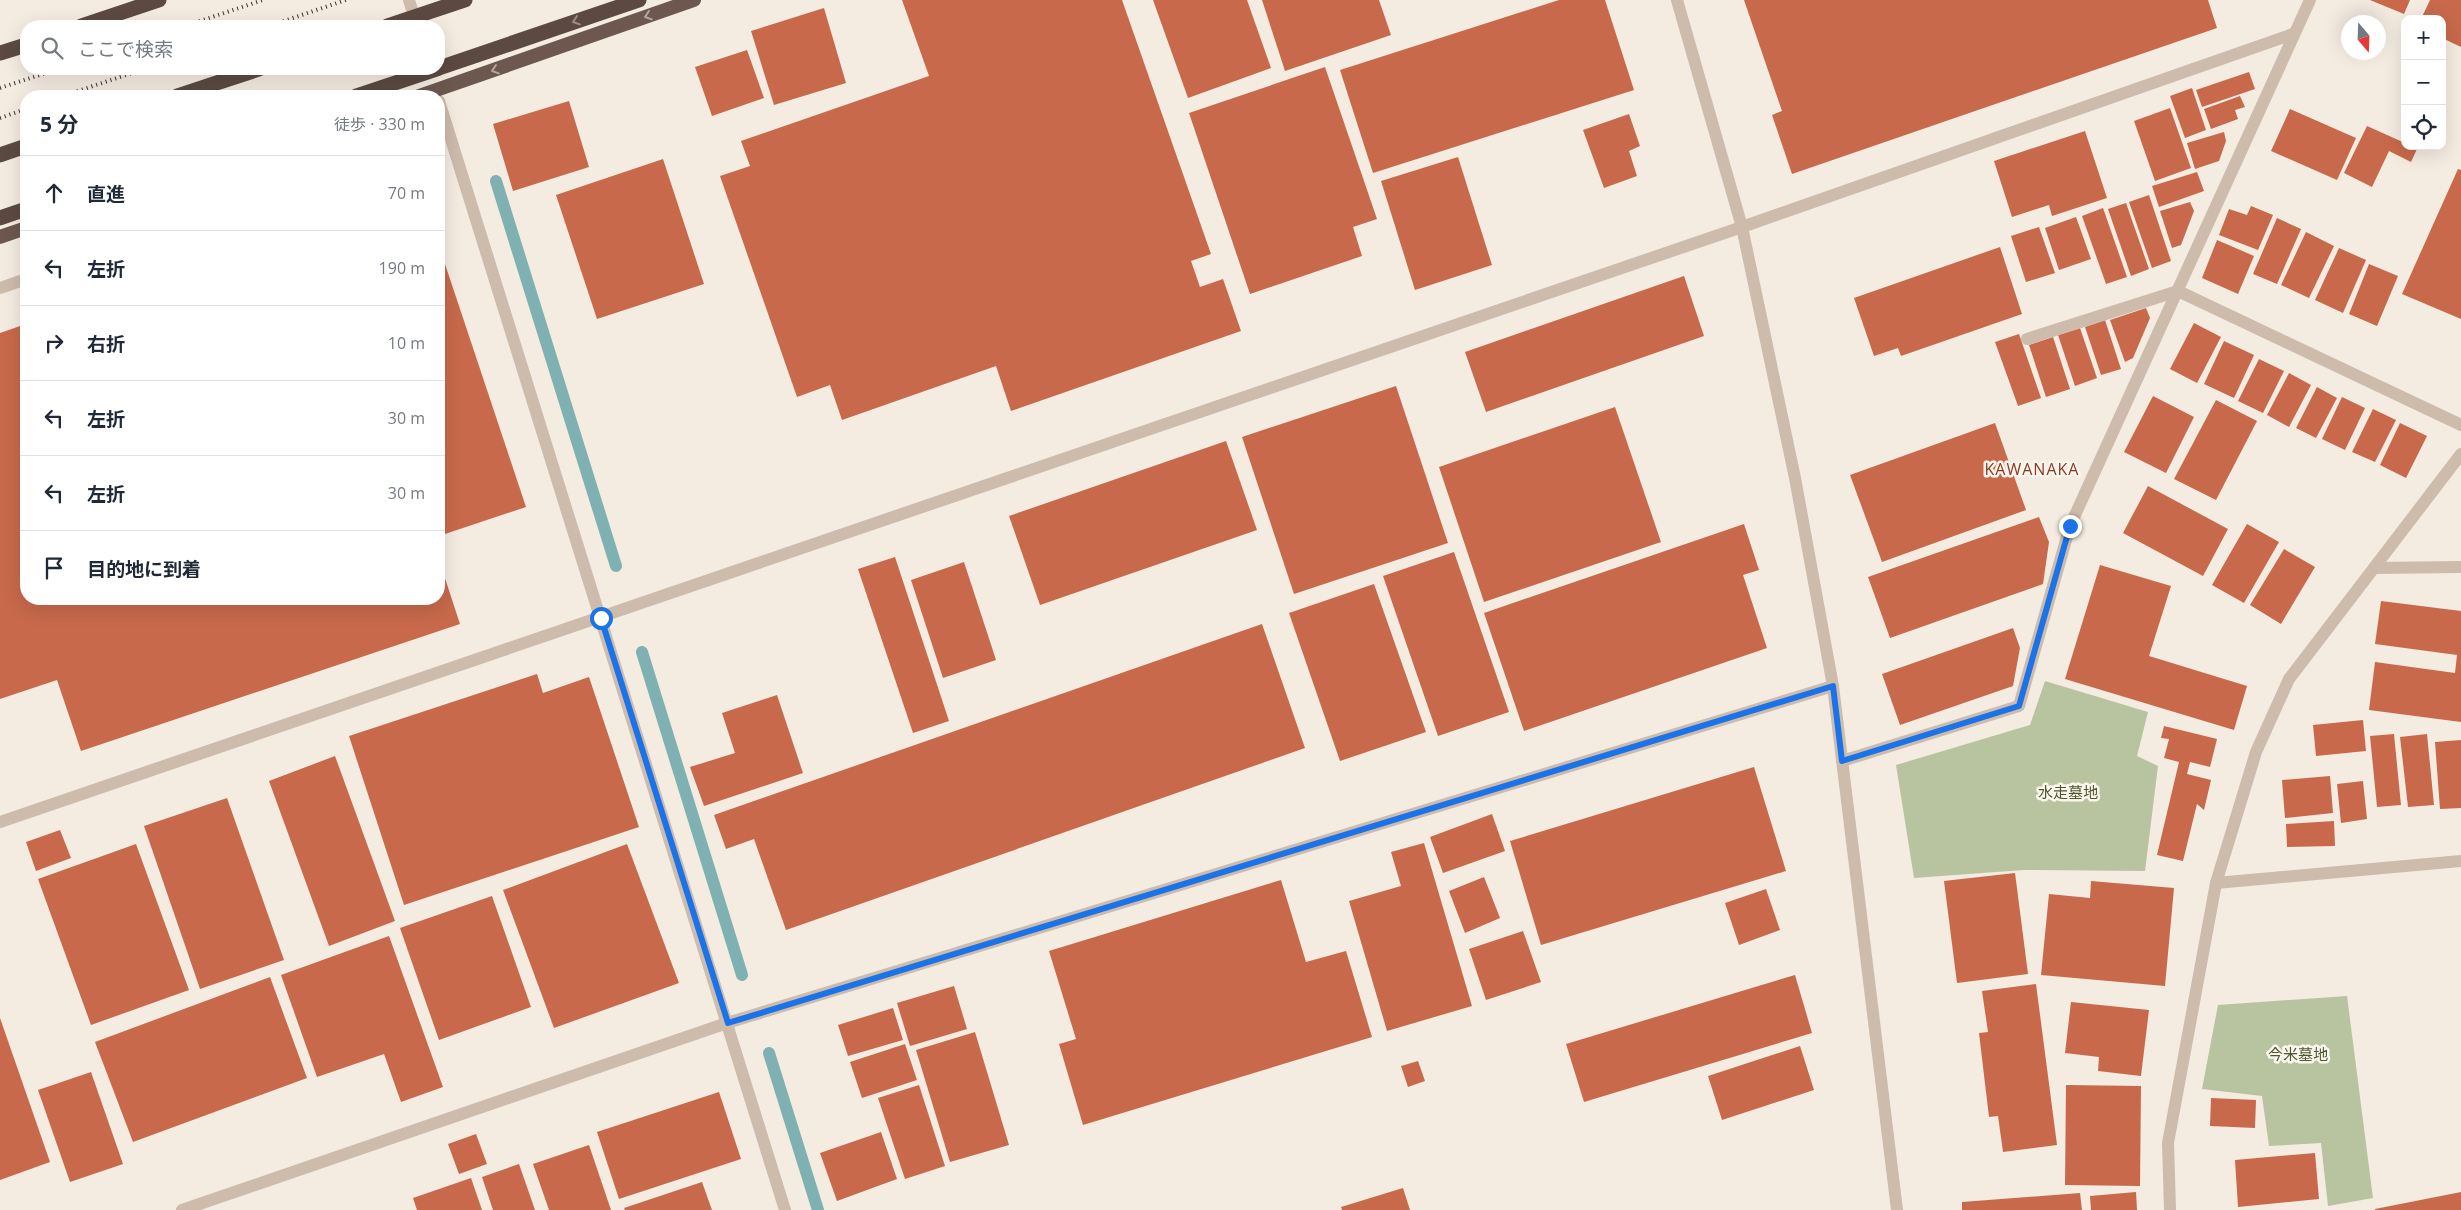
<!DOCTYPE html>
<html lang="ja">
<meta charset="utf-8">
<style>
body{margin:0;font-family:"Open Sans","Noto Sans JP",sans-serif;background:#f2f2f3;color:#1f2937}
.controls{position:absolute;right:15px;top:15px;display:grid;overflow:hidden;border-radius:10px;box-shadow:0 5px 20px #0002}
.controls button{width:45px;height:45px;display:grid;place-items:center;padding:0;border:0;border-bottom:1px solid #e0e1e3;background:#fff;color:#1f2937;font:25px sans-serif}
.compass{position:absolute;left:2341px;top:15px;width:45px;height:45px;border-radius:50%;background:#fff;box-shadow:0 5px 20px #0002;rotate:161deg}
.stop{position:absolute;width:15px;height:15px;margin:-11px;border:4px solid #1a73e8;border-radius:50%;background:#fff}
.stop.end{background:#1a73e8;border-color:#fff;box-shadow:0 1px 5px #0008}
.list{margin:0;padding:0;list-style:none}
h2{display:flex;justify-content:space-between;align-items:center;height:65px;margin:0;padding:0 20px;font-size:21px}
h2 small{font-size:16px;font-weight:400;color:#747a83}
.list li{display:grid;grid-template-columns:32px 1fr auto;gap:15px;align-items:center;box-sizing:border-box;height:75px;padding:0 20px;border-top:1px solid #e0e1e3}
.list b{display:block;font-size:19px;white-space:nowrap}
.list em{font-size:16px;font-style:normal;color:#747a83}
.icon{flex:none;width:28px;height:28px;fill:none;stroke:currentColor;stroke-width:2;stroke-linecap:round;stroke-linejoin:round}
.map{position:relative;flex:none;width:2461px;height:1210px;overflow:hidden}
.search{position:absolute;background:#fff;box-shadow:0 5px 20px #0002;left:20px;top:20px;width:425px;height:55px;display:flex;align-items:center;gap:12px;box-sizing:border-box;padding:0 18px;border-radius:20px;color:#747a83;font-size:19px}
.panel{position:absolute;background:#fff;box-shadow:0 5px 20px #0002;left:20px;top:90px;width:425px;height:515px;border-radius:20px}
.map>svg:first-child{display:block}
.green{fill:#b8c4a0}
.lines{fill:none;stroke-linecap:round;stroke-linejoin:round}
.stream{stroke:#7fb0b2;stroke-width:12}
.building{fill:#c8694b}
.minor{stroke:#cdbbac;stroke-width:12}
.tertiary{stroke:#cdbbac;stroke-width:12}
.trunk{stroke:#6c584f;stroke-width:14}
.motorway{stroke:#5c4a42;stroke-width:15}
.rail{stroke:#3b302b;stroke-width:4;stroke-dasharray:1 4;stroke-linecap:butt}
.motorway-bridge{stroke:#5c4a42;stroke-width:15}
.oneway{stroke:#b4a69e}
.oneway2{stroke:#9c8e87}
.route{stroke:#1a73e8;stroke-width:6}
.labels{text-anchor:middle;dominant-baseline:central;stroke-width:5;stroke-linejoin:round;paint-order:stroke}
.park-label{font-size:15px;fill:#4a5a2e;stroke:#fbf5ee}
.neighbourhood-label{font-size:16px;letter-spacing:1px;fill:#8c3b22;stroke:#fbf5ee}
</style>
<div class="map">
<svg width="2461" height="1210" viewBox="0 0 2461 1210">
<rect width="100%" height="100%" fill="#f4ebe1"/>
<g class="green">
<polygon points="2045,681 2148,712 2137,756 2158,766 2145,871 2024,870 1914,878 1896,765 2030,725"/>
<polygon points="2347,996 2373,1198 2328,1206 2321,1143 2269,1146 2262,1096 2202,1089 2218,1005"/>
</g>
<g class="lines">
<g class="stream">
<polyline points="496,181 616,566"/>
<polyline points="642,652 742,975"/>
<polyline points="769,1053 818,1210"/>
</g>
</g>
<g class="building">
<polygon points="902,0 1122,0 1211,254 1191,261 1200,287 1223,279 1241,331 1011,411 996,366 842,420 830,385 797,397 720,176 750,166 741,141 929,76"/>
<polygon points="1153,0 1247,0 1271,68 1188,98"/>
<polygon points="1262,0 1379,0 1391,35 1285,71"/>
<polygon points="1559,0 1605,0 1634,90 1373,173 1340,70"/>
<polygon points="1744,0 2208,0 2217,28 1792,174 1772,115 1782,111"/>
<polygon points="2370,0 2410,0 2404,14"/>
<polygon points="2430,0 2461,0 2461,47 2442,38 2442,19 2421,19"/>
<polygon points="824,8 846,83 774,105 751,31"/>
<polygon points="747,50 764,98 712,116 695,67"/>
<polygon points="1325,67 1377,219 1353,227 1362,256 1250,294 1189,113"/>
<polygon points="2249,72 2255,89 2202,107 2196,90"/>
<polygon points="2192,88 2206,130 2185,138 2170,96"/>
<polygon points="2240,96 2245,107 2235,110 2238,119 2211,129 2204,109"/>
<polygon points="569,101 589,167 513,191 493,124"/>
<polygon points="2170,108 2191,168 2155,181 2134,121"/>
<polygon points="2290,109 2356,138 2337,180 2271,151"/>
<polygon points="1629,114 1640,146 1629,151 1637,176 1604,188 1583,130"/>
<polygon points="2367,126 2405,143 2405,146 2417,149 2411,162 2389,151 2372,187 2344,173"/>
<polygon points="2085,131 2107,198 2052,216 2049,205 2012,217 1994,161"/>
<polygon points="2224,132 2226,141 2219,161 2195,169 2187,143"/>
<polygon points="1458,157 1492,265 1415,290 1381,181"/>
<polygon points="663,159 704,284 597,319 556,195"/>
<polygon points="2458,169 2461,170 2461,319 2402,294"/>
<polygon points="2197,172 2204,191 2159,207 2152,186"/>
<polygon points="2149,195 2171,261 2152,268 2129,202"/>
<polygon points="2190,202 2194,211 2181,245 2172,248 2160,211"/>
<polygon points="2126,203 2149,269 2131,276 2108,209"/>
<polygon points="2251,206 2273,215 2258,250 2219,235 2229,209 2247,215"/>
<polygon points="2103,208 2127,277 2106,284 2082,216"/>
<polygon points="2076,217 2091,259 2059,270 2045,228"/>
<polygon points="2277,218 2301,229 2277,284 2253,274"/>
<polygon points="2039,227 2055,273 2026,282 2011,236"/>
<polygon points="2306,232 2334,246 2309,298 2281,285"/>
<polygon points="2217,240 2254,256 2238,294 2202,278"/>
<polygon points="439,246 526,507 439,536"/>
<polygon points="2000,247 2022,314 1901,356 1898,348 1874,356 1854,298"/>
<polygon points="2339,248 2366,260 2343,313 2315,300"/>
<polygon points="2369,264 2398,276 2377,326 2349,314"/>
<polygon points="1684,276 1704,336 1486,412 1465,352"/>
<polygon points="2146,308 2150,318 2133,358 2125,362 2110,320"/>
<polygon points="2105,320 2121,369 2101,375 2085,327"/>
<polygon points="2194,323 2221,337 2197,383 2170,369"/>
<polygon points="26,324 26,599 439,599 439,560 460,624 81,751 57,680 0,699 0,333"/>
<polygon points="2080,328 2097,378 2075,386 2058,335"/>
<polygon points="2019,334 2041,398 2018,406 1995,342"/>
<polygon points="2053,337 2070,389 2046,397 2029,345"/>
<polygon points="2224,341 2254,355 2234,398 2204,384"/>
<polygon points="2259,359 2284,371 2263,413 2238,401"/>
<polygon points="2289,373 2311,385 2289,427 2267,415"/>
<polygon points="1396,386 1448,543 1294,594 1242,437"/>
<polygon points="2317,387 2337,398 2316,438 2296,428"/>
<polygon points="2153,396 2194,417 2166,473 2124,452"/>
<polygon points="2342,397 2365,408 2345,450 2322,439"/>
<polygon points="2216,400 2257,421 2216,500 2174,479"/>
<polygon points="1615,407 1661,542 1484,602 1439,467"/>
<polygon points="2373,409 2396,420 2375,462 2352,452"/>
<polygon points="1995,423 2026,510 1882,562 1850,475"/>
<polygon points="2400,423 2427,436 2406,478 2380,465"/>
<polygon points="1226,441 1257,530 1040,605 1009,516"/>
<polygon points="2148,486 2228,529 2203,576 2123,533"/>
<polygon points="2039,517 2049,542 2043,584 1890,638 1868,577"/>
<polygon points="1744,524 1759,570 1743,575 1767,648 1524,731 1484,613"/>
<polygon points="2247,524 2279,542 2244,603 2212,585"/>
<polygon points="2284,549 2315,567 2281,624 2250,605"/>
<polygon points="1454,552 1509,712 1438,736 1383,576"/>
<polygon points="895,557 949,721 913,733 858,569"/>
<polygon points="964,562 996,660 943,678 911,580"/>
<polygon points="2100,565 2171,586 2149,656 2247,686 2234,730 2065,679"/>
<polygon points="1374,584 1426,732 1340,761 1289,613"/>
<polygon points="2381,601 2461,611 2461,722 2369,710 2375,662 2455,673 2457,655 2375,644"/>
<polygon points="1262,624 1305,748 786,930 754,839 726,849 714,815"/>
<polygon points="2013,628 2020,648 2013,686 1900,725 1882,674"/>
<polygon points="537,674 543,693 589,677 639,827 404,905 349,736"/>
<polygon points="777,695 803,773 704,806 690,767 735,753 722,713"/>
<polygon points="2363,720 2366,751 2316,756 2313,725"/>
<polygon points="2164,726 2217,739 2210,767 2190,762 2187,774 2211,780 2204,810 2197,804 2183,861 2157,855 2179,762 2164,758 2169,739 2161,738"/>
<polygon points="2394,734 2401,805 2377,807 2370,736"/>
<polygon points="2427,734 2434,805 2408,807 2400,737"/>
<polygon points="2461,740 2461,808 2440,809 2435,742"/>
<polygon points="335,756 395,921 329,946 269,781"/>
<polygon points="1754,767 1786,871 1541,945 1510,841"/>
<polygon points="2330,776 2333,813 2285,818 2282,780"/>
<polygon points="2363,781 2367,819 2341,823 2337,784"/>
<polygon points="227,798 284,960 200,989 144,826"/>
<polygon points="1492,814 1505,851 1443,873 1430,837"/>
<polygon points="2334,821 2335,846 2287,847 2286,824"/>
<polygon points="60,830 71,858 36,871 26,842"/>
<polygon points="1424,843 1472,1006 1387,1031 1349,901 1401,886 1391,852"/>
<polygon points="136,844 189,990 91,1025 38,879"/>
<polygon points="627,844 679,983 554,1028 503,890"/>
<polygon points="2015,873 2028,974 1957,983 1944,881"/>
<polygon points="1484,877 1500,918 1465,933 1449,891"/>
<polygon points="1281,880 1306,962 1346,951 1372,1037 1083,1125 1059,1044 1076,1039 1049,951"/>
<polygon points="2091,881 2174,888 2165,986 2041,975 2049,894 2090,898"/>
<polygon points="1766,889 1780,930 1739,945 1725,903"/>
<polygon points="492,896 531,1007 439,1040 400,928"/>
<polygon points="1523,931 1541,982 1486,1000 1469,949"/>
<polygon points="389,936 443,1087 401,1102 384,1054 317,1077 281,975"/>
<polygon points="1795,975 1812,1033 1584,1102 1566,1044"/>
<polygon points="270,977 307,1078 133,1142 95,1042"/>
<polygon points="2036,984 2057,1145 2003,1152 1998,1116 1989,1117 1979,1033 1988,1032 1982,991"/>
<polygon points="954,986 967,1029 910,1046 897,1003"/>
<polygon points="2071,1002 2149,1010 2141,1076 2098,1071 2099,1057 2065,1053"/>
<polygon points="893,1008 903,1040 848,1056 838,1025"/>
<polygon points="0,1018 50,1162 0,1180"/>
<polygon points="975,1032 1009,1145 950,1162 916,1050"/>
<polygon points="905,1044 917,1080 862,1098 850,1062"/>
<polygon points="1800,1046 1814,1090 1722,1120 1708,1076"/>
<polygon points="1418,1061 1425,1081 1408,1087 1401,1066"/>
<polygon points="91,1072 123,1164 70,1182 38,1090"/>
<polygon points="919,1085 945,1166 905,1179 878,1098"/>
<polygon points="2066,1085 2141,1086 2140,1186 2065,1185"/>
<polygon points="719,1092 741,1159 619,1199 597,1132"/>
<polygon points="2211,1098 2256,1100 2255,1128 2210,1126"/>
<polygon points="881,1132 897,1179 837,1201 820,1153"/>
<polygon points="476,1134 487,1164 459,1174 448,1144"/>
<polygon points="589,1145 611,1210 549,1210 533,1164"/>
<polygon points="2315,1153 2319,1199 2238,1207 2235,1160"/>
<polygon points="519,1164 535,1210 493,1210 482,1177"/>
<polygon points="471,1178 482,1210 417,1210 413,1198"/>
<polygon points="702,1182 712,1210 625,1210 624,1208"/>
<polygon points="1403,1188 1410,1210 1342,1210 1341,1207"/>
<polygon points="2136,1192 2137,1210 2091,1210 2090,1196"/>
<polygon points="2461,1192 2461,1210 2375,1210 2375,1209"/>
<polygon points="2080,1193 2082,1210 1962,1210 1962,1202"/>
</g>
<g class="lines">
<g class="minor">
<polyline points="409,0 417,26"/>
<polyline points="439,101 785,1210"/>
<polyline points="0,288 26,279"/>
<polyline points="2027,339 2178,291 2461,425"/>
<polyline points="2374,568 2461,567"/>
<polyline points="1842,761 2019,706 2070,526 2310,0"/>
<polyline points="0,822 1742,227 2293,34"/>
<polyline points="2216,883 2461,861"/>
<polyline points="182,1210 727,1023 1833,686"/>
</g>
<g class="tertiary">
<polyline points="1677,0 1742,227 1795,478 1833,686 1897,1210"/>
<polyline points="2170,1210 2168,1143 2216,883 2256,752 2289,679 2461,454"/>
</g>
<g class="trunk">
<polyline points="419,96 694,0"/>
<polyline points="0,237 26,228"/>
</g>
<g class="motorway">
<polyline points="81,26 159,0"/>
<polyline points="0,53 26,45"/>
<polyline points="439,68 639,0"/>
<polyline points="177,96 259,69"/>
<polyline points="0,155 26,146"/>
<polyline points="0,218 26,209"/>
</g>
<g class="rail">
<polyline points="185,26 263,0"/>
<polyline points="269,26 346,0"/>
<polyline points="0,88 58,69"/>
<polyline points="63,96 144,69"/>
<polyline points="0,118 26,109"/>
</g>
<g class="motorway-bridge">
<polyline points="387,26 465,0"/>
<polyline points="356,96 437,69"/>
</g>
</g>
<defs><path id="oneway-chevron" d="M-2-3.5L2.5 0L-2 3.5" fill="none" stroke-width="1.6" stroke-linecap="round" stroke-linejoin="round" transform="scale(1.25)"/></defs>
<g class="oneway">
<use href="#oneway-chevron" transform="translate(648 16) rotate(161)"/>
<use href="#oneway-chevron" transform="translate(495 70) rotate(161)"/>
</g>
<use class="oneway2" href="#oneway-chevron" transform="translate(576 21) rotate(161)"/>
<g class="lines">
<polyline class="route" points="601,618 728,1023 1833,686 1842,761 2019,706 2070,526"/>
</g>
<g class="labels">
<g class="park-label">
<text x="2068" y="792">水走墓地</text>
<text x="2298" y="1054">今米墓地</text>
</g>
<g class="neighbourhood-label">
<text x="2032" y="469">KAWANAKA</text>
</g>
</g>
</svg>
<div class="controls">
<button>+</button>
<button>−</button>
<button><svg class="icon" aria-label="locate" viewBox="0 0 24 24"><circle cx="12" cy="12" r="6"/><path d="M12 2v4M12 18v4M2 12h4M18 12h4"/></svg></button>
</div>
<svg class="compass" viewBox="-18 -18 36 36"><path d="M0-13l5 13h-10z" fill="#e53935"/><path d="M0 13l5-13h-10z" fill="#747a83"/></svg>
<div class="stop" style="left:601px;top:618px"></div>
<div class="stop end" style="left:2070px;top:526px"></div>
<div class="search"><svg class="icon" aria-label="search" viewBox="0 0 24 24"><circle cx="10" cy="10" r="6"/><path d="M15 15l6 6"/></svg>ここで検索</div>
<section class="panel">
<h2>5 分<small>徒歩 · 330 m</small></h2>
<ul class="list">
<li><svg class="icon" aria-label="ahead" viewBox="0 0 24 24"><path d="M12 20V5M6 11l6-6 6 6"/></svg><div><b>直進</b></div><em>70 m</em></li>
<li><svg class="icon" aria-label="left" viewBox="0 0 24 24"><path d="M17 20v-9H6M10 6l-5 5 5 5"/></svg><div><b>左折</b></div><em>190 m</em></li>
<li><svg class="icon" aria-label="right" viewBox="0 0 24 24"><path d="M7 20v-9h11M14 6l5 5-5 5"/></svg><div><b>右折</b></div><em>10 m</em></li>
<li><svg class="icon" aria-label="left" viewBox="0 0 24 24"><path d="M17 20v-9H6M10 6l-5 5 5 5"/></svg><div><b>左折</b></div><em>30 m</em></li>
<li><svg class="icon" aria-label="left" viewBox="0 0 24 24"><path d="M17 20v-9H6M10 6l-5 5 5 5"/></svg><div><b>左折</b></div><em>30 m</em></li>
<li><svg class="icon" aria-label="arrive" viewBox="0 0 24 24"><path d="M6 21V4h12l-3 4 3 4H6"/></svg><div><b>目的地に到着</b></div></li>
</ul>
</section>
</div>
